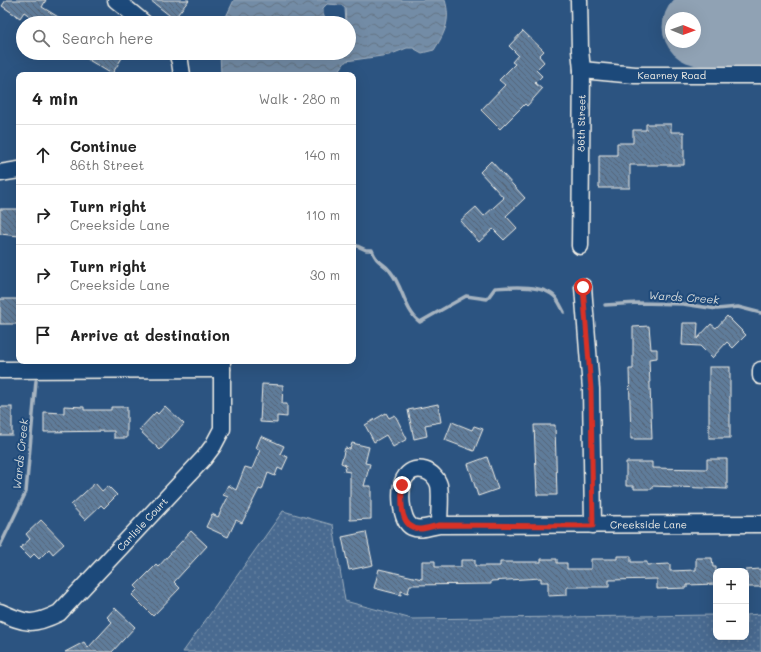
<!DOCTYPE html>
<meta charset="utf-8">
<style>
body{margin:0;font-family:Mali,sans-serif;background:#f2f2f2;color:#222}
.controls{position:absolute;right:12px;bottom:12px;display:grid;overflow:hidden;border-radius:8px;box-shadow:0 4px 16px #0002}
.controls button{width:36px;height:36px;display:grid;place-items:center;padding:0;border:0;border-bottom:1px solid #e0e0e0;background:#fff;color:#222;font:20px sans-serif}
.compass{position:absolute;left:665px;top:12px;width:36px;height:36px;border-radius:50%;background:#fff;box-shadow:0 4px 16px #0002;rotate:91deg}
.stop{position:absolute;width:12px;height:12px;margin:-9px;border:3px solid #d93025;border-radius:50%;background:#fff}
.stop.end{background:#d93025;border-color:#fff;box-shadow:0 1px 4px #0008}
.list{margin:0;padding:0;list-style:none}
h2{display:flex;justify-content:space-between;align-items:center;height:52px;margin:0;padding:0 16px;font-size:17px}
h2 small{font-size:13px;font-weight:400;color:#767676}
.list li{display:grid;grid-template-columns:26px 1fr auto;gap:12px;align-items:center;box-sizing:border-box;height:60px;padding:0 16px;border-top:1px solid #e0e0e0}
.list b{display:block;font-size:15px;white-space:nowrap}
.list p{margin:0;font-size:13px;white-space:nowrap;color:#767676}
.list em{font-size:13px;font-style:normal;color:#767676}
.icon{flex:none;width:22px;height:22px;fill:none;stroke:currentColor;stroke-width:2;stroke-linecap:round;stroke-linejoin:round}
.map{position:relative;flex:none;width:761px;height:652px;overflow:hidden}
.search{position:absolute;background:#fff;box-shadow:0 4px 16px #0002;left:16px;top:16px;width:340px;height:44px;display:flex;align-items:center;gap:10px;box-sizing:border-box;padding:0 14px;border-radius:22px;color:#767676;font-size:15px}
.panel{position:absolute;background:#fff;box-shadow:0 4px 16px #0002;left:16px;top:72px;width:340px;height:292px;border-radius:8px}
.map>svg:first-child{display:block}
.green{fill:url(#green-dots);stroke:#9eaebc}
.water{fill:url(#water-waves);stroke:#a7b4c0}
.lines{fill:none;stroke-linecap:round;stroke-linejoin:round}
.stream{stroke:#a7b4c0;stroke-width:3.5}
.runway{stroke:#90a2b4;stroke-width:77}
.building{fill:url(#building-back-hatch);stroke:#f4f1e8}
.minor-casing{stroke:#f4f1e8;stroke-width:19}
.minor{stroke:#1f4a7a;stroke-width:16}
.route{stroke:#d93025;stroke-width:5}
.labels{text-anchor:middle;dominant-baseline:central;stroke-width:4;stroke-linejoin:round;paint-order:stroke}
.street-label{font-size:10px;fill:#f4f1e8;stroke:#1f4a7a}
.water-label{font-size:11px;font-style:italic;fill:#dadddb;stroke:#1f4a7a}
</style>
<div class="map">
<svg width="761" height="652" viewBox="0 0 761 652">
<defs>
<pattern id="green-dots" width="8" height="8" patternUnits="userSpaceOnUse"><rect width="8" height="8" fill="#496b90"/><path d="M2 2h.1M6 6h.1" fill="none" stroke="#6481a0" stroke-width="1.8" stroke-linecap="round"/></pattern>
<pattern id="water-waves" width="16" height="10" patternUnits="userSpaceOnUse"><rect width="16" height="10" fill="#738ca6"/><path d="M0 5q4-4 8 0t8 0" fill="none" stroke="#647484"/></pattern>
<pattern id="building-back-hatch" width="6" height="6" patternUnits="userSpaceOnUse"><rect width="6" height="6" fill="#5e7b9a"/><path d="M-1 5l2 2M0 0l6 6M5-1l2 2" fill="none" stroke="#556474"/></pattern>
</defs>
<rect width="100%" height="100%" fill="#2c5481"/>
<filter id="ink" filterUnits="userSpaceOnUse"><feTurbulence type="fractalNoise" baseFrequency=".025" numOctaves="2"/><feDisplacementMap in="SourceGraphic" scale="8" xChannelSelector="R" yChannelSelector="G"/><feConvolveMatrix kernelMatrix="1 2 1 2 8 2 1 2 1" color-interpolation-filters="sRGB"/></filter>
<g filter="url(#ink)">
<polygon class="green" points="283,511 333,525 345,601 412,619 716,615 716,637 746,637 746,615 761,614 761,652 183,652"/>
<path class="water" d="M234 0H445C451 20 445 33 434 50L422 53 413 48H407L389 55 346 61 336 75H221L220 53H349V23H346L345 8 341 5 327 4 323 8V14L327 23H223Z"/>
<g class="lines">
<g class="stream">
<path d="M353 244 366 250H372C377 264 382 261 390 271 403 286 404 310 420 322L466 296 487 299 495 288C510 287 545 284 556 298 559 302 562 308 564 312"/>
<polyline points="605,305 638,303 683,304 717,309 738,307 761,313"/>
<polyline points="0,546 26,492 36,381"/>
</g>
<polyline class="runway" points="701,27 761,27"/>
</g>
<g class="building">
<polygon points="6,0 46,0 42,7 68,23 40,23 24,12 20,18 2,6"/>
<polygon points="150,0 189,0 174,19"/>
<polygon points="523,31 544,51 539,56 544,62 536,70 542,76 535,83 542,89 527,106 525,104 500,129 481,110 505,85 499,80 515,64 512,62 518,55 509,46"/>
<polygon points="77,53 125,53 112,74"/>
<polygon points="646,124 671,124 671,132 684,132 684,165 630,165 630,188 599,188 599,155 617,155 617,143 633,143 633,130 646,130"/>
<polygon points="491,161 525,198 506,216 517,228 504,240 493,229 479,242 460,221 476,207 484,216 504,198 480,172"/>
<polygon points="0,209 19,209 19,236 0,234"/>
<rect x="0" y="299" width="19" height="25"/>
<polygon points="727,316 746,335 733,348 727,342 712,358 700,346 682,345 683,323 698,323 697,339 711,324 716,328"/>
<polygon points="649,326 651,349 657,349 657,358 649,359 652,439 631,439 629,369 633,369 633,327"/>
<rect x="709" y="367" width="21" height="71"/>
<polygon points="262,384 283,385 282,404 287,404 287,417 277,416 277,423 260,422"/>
<polygon points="438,404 441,422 425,425 427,436 414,439 408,410"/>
<polygon points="64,406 84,407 84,410 111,410 111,407 127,407 127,438 114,438 114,431 44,432 44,412 64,413"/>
<polygon points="165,406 184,424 160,450 139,430 156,412 158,414"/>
<rect x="0" y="407" width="12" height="28"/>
<polygon points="386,413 389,418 395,415 407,439 393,447 386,435 374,442 365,425"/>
<polygon points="452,422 472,430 474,426 483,429 474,451 445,440"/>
<polygon points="534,425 555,425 557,495 537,495"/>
<polygon points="261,436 284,446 280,454 288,457 282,470 278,468 275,476 268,473 262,490 259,489 242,523 236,520 228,537 206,527 212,514 218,517 228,497 223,495 228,485 236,490 245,467 252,469 260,450 256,448"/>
<polygon points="352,443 369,447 365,463 370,464 364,486 371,486 371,519 350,520 350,472 344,471 346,465 341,463 345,448 350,449"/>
<polygon points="487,457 498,489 478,496 468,464"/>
<polygon points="707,459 727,459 727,489 652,486 652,489 634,489 634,486 626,486 626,462 652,462 652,468 707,469"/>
<polygon points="95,483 102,491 108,486 117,495 104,508 101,505 85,520 71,505"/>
<polygon points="41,520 64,544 53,554 49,549 39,559 34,554 30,558 20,548 30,539 26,534"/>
<polygon points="191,531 207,546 174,582 180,588 153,616 132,595 138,589 135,586 156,565 158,567"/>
<polygon points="366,532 373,565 349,570 342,537"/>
<polygon points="617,556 631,556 631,562 647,562 647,565 670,564 670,571 696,570 696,558 712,558 713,567 716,567 716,584 687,585 687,588 657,589 657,579 609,580 609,587 567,587 567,595 548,596 548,582 541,582 541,578 491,581 491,584 410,585 408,593 401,591 401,595 374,588 379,569 422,579 422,561 435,561 435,567 461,567 461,560 475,560 475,566 500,566 500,562 541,562 541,559 557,559 557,563 567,563 567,569 591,569 591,559 617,559"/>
<polygon points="761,569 761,587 746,587 746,570"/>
<polygon points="115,608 135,627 112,652 65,652 84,642 88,648 112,622 107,617"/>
</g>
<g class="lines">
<g class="minor-casing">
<g id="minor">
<polyline points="116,0 144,23"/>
<polyline points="579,0 580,50 582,70 580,246"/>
<polyline points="177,53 180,62 182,75"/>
<path id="s1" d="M582 70 635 75H761"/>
<polyline points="0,173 19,170"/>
<polyline points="583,287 591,389 593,525"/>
<polyline points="0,370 222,369"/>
<polyline points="761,370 761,376"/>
<path id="s2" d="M439 525C439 513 441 497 439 485 435 471 416 463 406 476 398 486 400 521 412 527 421 531 431 526 439 525L761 524"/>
<path id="s3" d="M0 612C27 624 32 626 59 613L204 458 213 446 222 429V361"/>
</g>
</g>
<use href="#minor" class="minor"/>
</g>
</g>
<g class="lines" filter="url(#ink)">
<path class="route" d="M402 485C402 500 398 528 420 529 426 529 433 526 439 525L593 526 591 389 583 287"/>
</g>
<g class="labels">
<g class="street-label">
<text stroke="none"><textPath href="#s1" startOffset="90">Kearney Road</textPath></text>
<text transform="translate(581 123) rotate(-89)">86th Street</text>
<text stroke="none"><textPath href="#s3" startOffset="184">Carlisle Court</textPath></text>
<text stroke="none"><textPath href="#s2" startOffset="374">Creekside Lane</textPath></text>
</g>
<g class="water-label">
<text transform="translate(684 297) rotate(4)">Wards Creek</text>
<text transform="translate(20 454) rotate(-84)">Wards Creek</text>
</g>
</g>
</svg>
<div class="controls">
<button>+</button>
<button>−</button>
</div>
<svg class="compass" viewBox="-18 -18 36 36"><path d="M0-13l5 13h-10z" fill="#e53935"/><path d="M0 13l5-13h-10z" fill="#767676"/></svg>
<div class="stop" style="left:583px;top:287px"></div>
<div class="stop end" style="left:402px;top:485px"></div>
<div class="search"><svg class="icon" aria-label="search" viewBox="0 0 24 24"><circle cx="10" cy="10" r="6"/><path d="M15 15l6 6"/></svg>Search here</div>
<section class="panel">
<h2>4 min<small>Walk · 280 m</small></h2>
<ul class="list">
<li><svg class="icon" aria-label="ahead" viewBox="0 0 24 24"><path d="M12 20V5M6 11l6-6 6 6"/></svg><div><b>Continue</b><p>86th Street</p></div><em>140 m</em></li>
<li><svg class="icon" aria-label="right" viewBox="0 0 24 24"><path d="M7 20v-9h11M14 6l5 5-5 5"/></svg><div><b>Turn right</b><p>Creekside Lane</p></div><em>110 m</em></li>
<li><svg class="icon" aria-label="right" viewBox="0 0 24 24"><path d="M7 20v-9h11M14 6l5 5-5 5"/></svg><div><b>Turn right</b><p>Creekside Lane</p></div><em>30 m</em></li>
<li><svg class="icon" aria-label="arrive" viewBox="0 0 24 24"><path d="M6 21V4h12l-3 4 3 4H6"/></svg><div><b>Arrive at destination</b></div></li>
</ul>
</section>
</div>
